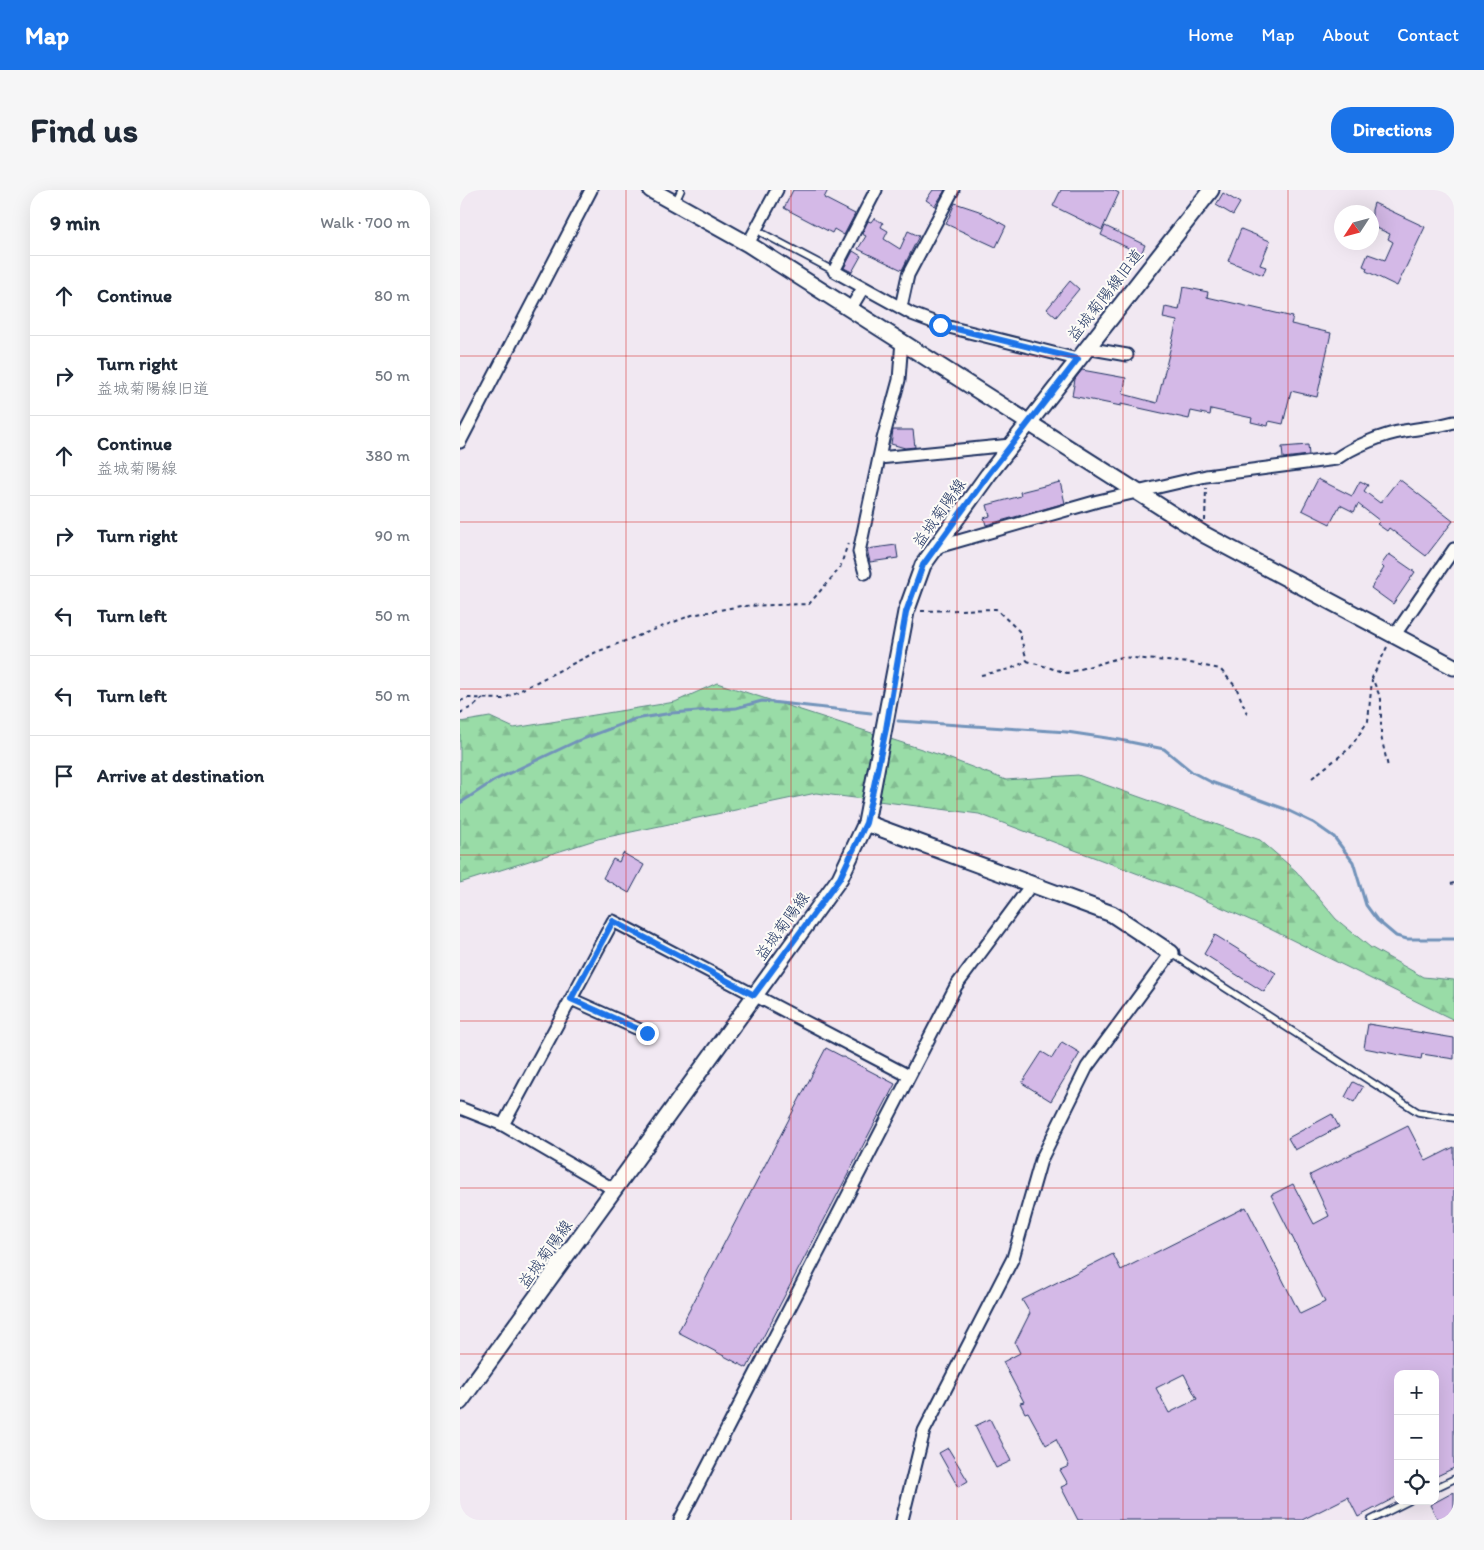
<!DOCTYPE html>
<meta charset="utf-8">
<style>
body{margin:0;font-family:Itim,"Klee One",sans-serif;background:#f6f6f7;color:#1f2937}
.controls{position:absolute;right:15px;bottom:15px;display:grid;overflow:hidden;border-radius:10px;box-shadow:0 5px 20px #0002}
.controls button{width:45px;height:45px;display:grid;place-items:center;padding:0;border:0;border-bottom:1px solid #e0e1e3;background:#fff;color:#1f2937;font:25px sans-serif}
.compass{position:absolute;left:874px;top:15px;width:45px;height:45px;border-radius:50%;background:#fff;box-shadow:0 5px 20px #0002;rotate:234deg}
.stop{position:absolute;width:15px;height:15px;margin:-11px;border:4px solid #1a73e8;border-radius:50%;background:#fff}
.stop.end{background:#1a73e8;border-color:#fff;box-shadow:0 1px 5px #0008}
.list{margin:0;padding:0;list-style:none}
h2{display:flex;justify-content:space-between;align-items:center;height:65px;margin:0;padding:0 20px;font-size:21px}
h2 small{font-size:16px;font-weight:400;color:#747a83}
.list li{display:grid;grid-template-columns:32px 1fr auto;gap:15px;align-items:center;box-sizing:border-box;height:80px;padding:0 20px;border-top:1px solid #e0e1e3}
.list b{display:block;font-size:19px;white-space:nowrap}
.list p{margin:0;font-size:16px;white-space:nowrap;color:#747a83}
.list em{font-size:16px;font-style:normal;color:#747a83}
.icon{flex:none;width:28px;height:28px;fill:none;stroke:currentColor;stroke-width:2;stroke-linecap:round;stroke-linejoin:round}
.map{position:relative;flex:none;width:994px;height:1330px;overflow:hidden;border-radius:20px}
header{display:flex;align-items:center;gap:30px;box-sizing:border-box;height:70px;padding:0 25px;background:#1a73e8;color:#fff}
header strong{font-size:24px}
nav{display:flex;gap:28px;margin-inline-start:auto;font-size:18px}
.intro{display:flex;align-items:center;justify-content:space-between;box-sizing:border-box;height:120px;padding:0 30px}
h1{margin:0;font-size:35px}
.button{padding:12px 22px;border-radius:20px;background:#1a73e8;color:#fff;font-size:18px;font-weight:700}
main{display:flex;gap:30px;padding:0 30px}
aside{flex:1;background:#fff;border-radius:20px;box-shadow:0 5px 20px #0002}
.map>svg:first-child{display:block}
.forest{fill:url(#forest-firs);stroke:#5a8682}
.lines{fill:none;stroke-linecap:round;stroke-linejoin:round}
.stream{stroke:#7293ba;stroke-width:3}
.building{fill:#d4b9e7;stroke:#1b2f5e;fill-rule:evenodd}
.lane-casing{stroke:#1b2f5e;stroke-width:9}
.street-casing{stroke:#1b2f5e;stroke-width:15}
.secondary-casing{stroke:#1b2f5e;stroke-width:19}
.path{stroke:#1b2f5e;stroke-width:2;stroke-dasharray:4 4;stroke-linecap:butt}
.lane{stroke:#fdfcf7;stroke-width:5.5}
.street{stroke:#fdfcf7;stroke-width:11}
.secondary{stroke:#fdfcf7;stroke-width:15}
.route{stroke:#1a73e8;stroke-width:6}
.grid{fill:none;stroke:#d62828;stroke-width:1;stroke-opacity:0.55}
.labels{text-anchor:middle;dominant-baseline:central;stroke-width:4;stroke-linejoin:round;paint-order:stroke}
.street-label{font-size:16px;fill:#1b2f5e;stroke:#fdfcf7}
</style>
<header>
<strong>Map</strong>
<nav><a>Home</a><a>Map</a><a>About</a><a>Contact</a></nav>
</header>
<div class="intro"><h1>Find us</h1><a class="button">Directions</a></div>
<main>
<aside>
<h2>9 min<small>Walk · 700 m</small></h2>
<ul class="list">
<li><svg class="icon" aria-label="ahead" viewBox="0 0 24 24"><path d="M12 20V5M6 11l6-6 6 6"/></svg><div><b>Continue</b></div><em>80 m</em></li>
<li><svg class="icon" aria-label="right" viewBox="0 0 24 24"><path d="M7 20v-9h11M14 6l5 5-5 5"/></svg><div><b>Turn right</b><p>益城菊陽線旧道</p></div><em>50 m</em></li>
<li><svg class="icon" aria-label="ahead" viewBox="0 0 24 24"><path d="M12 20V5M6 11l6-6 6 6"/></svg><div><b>Continue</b><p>益城菊陽線</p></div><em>380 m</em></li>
<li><svg class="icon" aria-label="right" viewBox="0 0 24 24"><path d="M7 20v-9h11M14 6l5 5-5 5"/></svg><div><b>Turn right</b></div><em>90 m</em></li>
<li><svg class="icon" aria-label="left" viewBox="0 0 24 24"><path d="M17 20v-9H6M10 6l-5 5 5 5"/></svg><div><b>Turn left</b></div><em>50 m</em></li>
<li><svg class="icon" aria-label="left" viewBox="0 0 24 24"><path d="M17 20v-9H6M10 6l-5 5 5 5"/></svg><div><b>Turn left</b></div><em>50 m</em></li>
<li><svg class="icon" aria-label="arrive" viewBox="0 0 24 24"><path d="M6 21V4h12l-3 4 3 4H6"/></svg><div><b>Arrive at destination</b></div></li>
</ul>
</aside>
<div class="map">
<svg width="994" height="1330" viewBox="0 0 994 1330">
<defs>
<pattern id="forest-firs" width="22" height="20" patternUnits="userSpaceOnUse" patternTransform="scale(1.25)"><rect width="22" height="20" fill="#99dca7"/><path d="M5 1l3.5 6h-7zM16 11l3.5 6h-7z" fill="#83bd92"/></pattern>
</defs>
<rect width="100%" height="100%" fill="#f1e8f2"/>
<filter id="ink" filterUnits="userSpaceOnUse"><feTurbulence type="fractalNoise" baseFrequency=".02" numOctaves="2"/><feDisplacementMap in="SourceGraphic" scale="10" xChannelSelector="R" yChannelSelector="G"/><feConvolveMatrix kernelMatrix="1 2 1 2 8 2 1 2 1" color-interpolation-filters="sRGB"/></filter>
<g filter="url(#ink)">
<polygon class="forest" points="257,493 480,565 546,590 618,585 800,650 836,681 876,729 910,757 963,787 994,790 994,830 808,738 729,703 519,624 356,603 138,649 0,693 0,532 30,527 54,538 215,512"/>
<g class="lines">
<g class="stream">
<polyline points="438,531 607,542 660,550 704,559 732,582 751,592 825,619 854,633 874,647 893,672 906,715 917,730 936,746 947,749 994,749"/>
<polyline points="0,613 35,590 115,552 175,529 212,523 276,518 302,511 411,523"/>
</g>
</g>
<g class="building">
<polygon points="333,0 368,0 364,8 395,24 384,45 374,39 372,43 324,18"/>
<polygon points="473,0 485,0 475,16 466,10"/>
<polygon points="601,0 653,0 659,3 642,40 593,16"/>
<polygon points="763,3 780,13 773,25 756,15"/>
<polygon points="495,13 519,21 546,36 536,57 486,34"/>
<polygon points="914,13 965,37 937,96 906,81 907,78 903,76 908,64 925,70 933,52 928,49 930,44 912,36 912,20"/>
<polygon points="414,28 423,33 421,37 428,41 424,49 440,59 448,41 459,46 442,80 398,59 406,46 402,44 408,31 411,32"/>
<polygon points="645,36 685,55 681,64 641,45"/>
<polygon points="781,39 810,51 800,75 806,77 803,85 768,71"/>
<polygon points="393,61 401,66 392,82 384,78"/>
<polygon points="610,91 619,99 596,127 587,119"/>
<polygon points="723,97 748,102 747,107 833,127 831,134 871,143 857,207 831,201 823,234 809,231 808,236 791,232 792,228 751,219 750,225 731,221 729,229 661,214 661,216 612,206 615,189 622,180 666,188 663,204 697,213 717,131 703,128 705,117 719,120"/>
<polygon points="433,240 453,240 455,257 445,258 431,254"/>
<polygon points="848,255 849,265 823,268 822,257"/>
<polygon points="858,289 892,306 900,291 908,295 904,301 920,313 939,289 993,331 966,366 929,338 927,341 917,334 920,331 898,314 894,322 880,315 870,334 842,320"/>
<polygon points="600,292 605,313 526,335 524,328 530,326 527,315 561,306 560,302"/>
<polygon points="436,355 438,368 410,372 407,359"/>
<polygon points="929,364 955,382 933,414 911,398 924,378 921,375"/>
<polygon points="163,663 184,675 169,703 143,688 153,669 159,672"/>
<polygon points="755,745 816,783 804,802 744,764"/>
<polygon points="908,834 994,848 994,869 962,864 961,869 904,858"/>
<polygon points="602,852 620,863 591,911 562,893 582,862 592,868"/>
<polygon points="366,858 435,894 287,1178 218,1142"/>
<polygon points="893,892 903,897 894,912 885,907"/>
<polygon points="872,924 879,937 835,960 828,948"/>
<path d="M948 936 966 971 994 957V1278L975 1287V1184H938V1306L898 1327 888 1307 842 1330H618L601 1297 608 1294 600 1280 609 1276 596 1249 586 1255 568 1222 565 1223 560 1213 564 1212 543 1172 560 1163 555 1153 570 1123 562 1110 653 1064 661 1080 786 1017 840 1124 865 1112 811 1005 833 994 854 1034 869 1026 850 985ZM724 1184 737 1209 709 1223 696 1198Z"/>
<polygon points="530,1229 551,1271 536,1278 515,1236"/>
<polygon points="488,1258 508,1291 498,1297 479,1263"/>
<polygon points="994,1302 994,1324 978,1330 970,1315"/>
</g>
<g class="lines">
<g class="lane-casing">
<g id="lane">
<polyline points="215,13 221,0"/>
<polyline points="302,43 374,81"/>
<polyline points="711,763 958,922 994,928"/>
<polyline points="975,1298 994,1289"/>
<polyline points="911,1330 949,1311"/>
</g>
</g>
<g class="street-casing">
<g id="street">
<polyline points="416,0 374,81 452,124 481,135 617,169"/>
<polyline points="288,54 317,0"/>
<polyline points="441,117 448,85 493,0"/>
<polyline points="391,118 403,98"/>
<polyline points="626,158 667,165"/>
<polyline points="0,252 131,0"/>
<polyline points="419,268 551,255"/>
<path d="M474 358 638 311 746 286 876 269C893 257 923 244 944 241 961 238 977 237 994 232"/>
<polyline points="405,383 399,362 423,249 439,190 442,150"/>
<polyline points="934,446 994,359"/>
<polyline points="111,809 187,843"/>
<polyline points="0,918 43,935 153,999"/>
<polyline points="43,935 153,731 449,886"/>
<polyline points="220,1330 496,796 571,695"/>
<polyline points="442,1330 464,1241 553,1068 581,970 627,877 711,763"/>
</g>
</g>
<g class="secondary-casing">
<g id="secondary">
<polyline points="191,0 288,54 745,345 994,477"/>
<polyline points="406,633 652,724 711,763"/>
<polyline points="0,1212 380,688 406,633 446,422 463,375 528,285 751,0"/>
</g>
</g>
<g class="path">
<polyline points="745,331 746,298"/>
<polyline points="461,421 536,419 559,441 567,471"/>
<polyline points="927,457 912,488 921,509 921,546 928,577"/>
<polyline points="521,485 550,479 567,471 607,483 662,467 730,473 760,479 776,497 788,526"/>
<polyline points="0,511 8,508 43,509 134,463 232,425 281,416 349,414 380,378 388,353"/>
<polyline points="0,523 14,516 23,508"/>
<polyline points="852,588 890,558 908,531 912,490"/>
<polyline points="991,694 994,693"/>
</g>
<use href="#lane" class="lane"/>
<use href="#street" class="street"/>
<use href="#secondary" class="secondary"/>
</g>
</g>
<g class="lines" filter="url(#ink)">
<polyline class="route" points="187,843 111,809 153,731 294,805 380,688 406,633 426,539 446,422 463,375 528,285 618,169 480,135"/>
</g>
<path class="grid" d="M166 0V1330M331 0V1330M497 0V1330M663 0V1330M828 0V1330M0 166H994M0 332H994M0 499H994M0 665H994M0 831H994M0 998H994M0 1164H994"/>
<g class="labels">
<g class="street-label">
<text transform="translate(645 105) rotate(-52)">益城菊陽線旧道</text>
<text transform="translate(479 323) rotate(-55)">益城菊陽線</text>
<text transform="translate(322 736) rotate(-54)">益城菊陽線</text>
<text transform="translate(85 1064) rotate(-54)">益城菊陽線</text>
</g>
</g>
</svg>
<div class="controls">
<button>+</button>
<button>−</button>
<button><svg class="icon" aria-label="locate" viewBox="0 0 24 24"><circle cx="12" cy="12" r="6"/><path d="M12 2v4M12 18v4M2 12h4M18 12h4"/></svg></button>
</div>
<svg class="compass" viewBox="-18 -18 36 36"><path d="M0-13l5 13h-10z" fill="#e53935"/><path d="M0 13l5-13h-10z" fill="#747a83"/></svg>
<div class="stop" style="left:480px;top:135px"></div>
<div class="stop end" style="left:187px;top:843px"></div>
</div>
</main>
